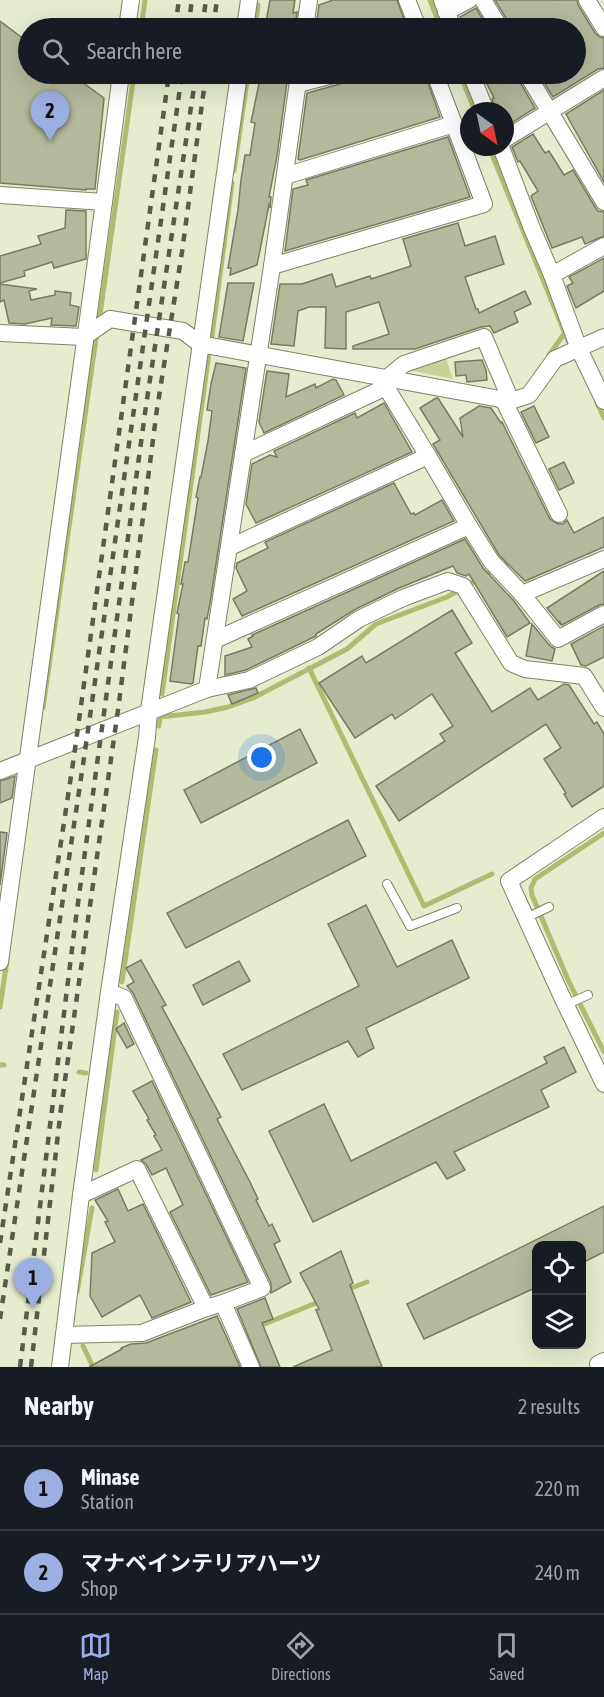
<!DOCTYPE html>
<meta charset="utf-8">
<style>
body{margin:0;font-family:"Asap Condensed","Noto Sans JP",sans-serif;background:#20242c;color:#f1f3f6}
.controls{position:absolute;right:18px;bottom:18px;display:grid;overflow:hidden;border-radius:12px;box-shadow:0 6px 24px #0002}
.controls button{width:54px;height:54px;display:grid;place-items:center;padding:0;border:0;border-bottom:2px solid #363941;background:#171b24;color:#f1f3f6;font:30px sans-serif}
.compass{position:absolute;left:460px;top:102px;width:54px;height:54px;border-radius:50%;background:#171b24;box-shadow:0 6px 24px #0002;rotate:147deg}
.you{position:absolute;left:262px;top:758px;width:21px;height:21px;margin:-15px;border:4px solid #fff;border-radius:50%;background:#1a73e8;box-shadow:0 0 0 9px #1a73e833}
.badge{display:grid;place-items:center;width:39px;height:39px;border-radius:50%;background:#9cafe3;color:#111;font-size:20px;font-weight:700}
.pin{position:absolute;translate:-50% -50px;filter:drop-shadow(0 2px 3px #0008)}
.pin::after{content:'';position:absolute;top:32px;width:21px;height:18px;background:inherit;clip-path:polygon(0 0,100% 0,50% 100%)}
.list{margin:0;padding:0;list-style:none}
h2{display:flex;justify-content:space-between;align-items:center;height:78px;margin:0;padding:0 24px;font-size:26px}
h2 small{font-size:20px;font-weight:400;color:#9ea1a6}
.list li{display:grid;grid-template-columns:39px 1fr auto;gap:18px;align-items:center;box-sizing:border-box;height:84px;padding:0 24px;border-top:2px solid #363941}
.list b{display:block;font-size:22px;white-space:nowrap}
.list p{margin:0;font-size:20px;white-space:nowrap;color:#9ea1a6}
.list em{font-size:20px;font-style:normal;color:#9ea1a6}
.icon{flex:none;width:33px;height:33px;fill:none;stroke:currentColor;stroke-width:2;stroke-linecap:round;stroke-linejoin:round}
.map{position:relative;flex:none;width:604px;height:1367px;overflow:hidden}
.search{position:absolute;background:#171b24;box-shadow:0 6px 24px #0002;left:18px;right:18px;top:18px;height:66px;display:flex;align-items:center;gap:15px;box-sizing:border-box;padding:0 21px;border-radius:33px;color:#9ea1a6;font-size:22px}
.sheet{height:246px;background:#171b24}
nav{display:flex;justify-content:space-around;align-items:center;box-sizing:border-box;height:84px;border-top:2px solid #363941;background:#171b24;font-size:16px;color:#9ea1a6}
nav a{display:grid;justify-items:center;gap:3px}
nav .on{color:#9cafe3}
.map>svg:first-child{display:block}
.green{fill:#c8d29a}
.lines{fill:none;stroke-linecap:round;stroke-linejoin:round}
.stream{stroke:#b0bb70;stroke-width:5}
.building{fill:#b4b99c;stroke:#777c61;stroke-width:1.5}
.lane-casing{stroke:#7e8368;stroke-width:10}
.street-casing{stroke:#7e8368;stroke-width:18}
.lane{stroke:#fff;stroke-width:8}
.street{stroke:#fff;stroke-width:16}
.rail{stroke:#585b4a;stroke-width:4.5;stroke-dasharray:8 8;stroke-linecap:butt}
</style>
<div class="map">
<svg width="604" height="1367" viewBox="0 0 604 1367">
<rect width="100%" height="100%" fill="#e6ecce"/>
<polygon class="green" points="445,356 453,379 404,369"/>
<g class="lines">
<g class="stream">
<polyline points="430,0 441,28"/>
<polyline points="141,28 145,0"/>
<polyline points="255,28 258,5"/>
<polyline points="460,74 475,111"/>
<polyline points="489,147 570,346"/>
<polyline points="234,171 248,74"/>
<polyline points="99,322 134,74"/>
<polyline points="212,336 232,183"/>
<polyline points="549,355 564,334"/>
<polyline points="597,403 604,418"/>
<polyline points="309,668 424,906 492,874"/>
<polyline points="162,694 209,353"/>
<polyline points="43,708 97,332"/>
<polyline points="159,726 160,717 205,712 228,707 253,698 347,649 376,624 447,597 512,560"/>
<polyline points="604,833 535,879 531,888 532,895 569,982 604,1052"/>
<polyline points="122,982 156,750"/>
<polyline points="0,1007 7,961"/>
<polyline points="0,1065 4,1065"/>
<polyline points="79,1072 86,1073"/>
<polyline points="96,1170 117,1012"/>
<polyline points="346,1290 367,1282"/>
<polyline points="77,1292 92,1208"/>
<polyline points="257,1327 321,1301"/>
<polyline points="83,1346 93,1367"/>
</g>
</g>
<g class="building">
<polygon points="270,0 295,0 293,13 297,12 295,28 256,28 256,26 266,22"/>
<polygon points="333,0 397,0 407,28 316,28 319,5"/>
<polygon points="495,0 577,0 578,5 595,33 600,37 604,38 604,68 598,69 553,97 539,74 576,74 576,28 510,28 509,23"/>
<polygon points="476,8 488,28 463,28 460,17"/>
<polygon points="0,21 28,42 28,74 71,74 104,98 95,189 86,189 86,190 0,183"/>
<polygon points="261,74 288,74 277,156 269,197 271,197 270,208 269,205 257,265 230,275 231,268 228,268 238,210 241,180 245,155 250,155 255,123 251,122"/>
<polygon points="347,74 425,74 440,117 300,160 298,159 307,93 340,84 345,81"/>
<polygon points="482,74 517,74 518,79 535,108 505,127 505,111 496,111 492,99 494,98"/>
<polygon points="604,90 604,182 566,114"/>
<polygon points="533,134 545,153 549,151 564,175 573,170 595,207 598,211 604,212 604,236 585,244 582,237 552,248 531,196 538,191 520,161 518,162 512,147"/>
<polygon points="448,137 470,197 285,251 293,189 308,185 306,180"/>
<polygon points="66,210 86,211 86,259 54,268 52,262 24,271 25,276 0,283 0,256 41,244 38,236 65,228"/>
<polygon points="458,223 465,246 495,236 504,264 465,277 476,309 478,309 479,313 525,291 531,304 514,312 518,322 494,333 490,326 481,327 415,349 353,349 353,346 389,334 379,302 346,312 346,349 325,348 326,307 309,307 298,311 294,346 271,344 280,284 302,284 332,274 336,287 370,276 371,279 411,266 403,239"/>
<polygon points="604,258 604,291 576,308 567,286 573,283 569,277"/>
<polygon points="228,283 254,283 243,341 219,337"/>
<polygon points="0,284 37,289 29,291 31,300 55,295 55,291 71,293 70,305 79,307 76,326 51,325 52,318 25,324 9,323 4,300 0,302"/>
<polygon points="482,360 486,370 487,380 467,382 466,375 456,376 455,362"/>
<polygon points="216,363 246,368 210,603 207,619 205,618 201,646 198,646 193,683 191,684 170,681 179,614 177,613 183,584 181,584 185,562 188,562 198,498 196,497 200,477 201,477 208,441 212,411 207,410 211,384"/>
<polygon points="267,371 289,374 286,397 315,384 316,388 333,379 336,380 344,395 264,433 259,422"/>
<polygon points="436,398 438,398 463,437 460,418 479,406 491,408 501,423 502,422 550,519 558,524 563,524 567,520 574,533 604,517 604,547 525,581 499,555 433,444 440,440 420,408"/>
<polygon points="384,403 412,452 256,523 246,504 252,464 270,455 277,457 274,451 355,413 357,418"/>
<polygon points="534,406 549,437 536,443 521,412"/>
<polygon points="564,462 574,483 559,490 549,469"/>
<polygon points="394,483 411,514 414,513 415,515 442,500 454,521 242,616 233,599 247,591 236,568 237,563 268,548 265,542"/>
<polygon points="465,539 483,568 514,601 530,623 507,637 469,574 466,576 457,573 453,566 399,588 354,610 316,634 316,636 246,670 225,675 225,656 252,647 248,639 253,636 252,635"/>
<polygon points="604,571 604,604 599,605 562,625 560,622 560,624 547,608"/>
<polygon points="452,610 472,643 455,653 492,712 530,688 538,700 564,684 569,685 594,724 597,722 604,734 604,786 572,807 564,794 566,793 544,759 561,748 546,724 399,821 376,786 445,741 440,734 453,726 432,694 395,719 392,714 355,738 319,683 362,656 366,663"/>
<polygon points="532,624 550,646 555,649 552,661 526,656"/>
<polygon points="604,626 604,657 586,666 581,665 571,644"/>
<polygon points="256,688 258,693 232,704 228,695"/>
<polygon points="300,729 317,763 201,823 184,790"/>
<polygon points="15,776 12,798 0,803 0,781"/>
<polygon points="348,820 366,856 186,948 167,913"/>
<polygon points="0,832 7,833 0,885"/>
<polygon points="366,905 397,967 452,940 469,978 366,1028 374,1048 358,1057 348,1041 242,1090 223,1054 359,986 328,924"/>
<polygon points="141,960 166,1005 162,1007 221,1117 217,1119 250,1182 258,1199 256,1200 269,1226 272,1224 280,1241 274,1244 291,1282 271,1293 271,1283 133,993 127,986 134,982 126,968"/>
<polygon points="239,961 250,981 203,1005 193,985"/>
<polygon points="124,1023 134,1044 127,1048 116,1029"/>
<polygon points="564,1047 576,1072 541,1090 549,1107 454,1152 465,1170 447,1179 436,1162 313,1222 269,1131 324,1104 351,1161 547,1063 544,1057"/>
<polygon points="152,1081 248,1282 211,1295 170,1212 183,1205 166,1168 152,1175 146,1164 141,1160 162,1150 154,1136 156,1135 147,1120 149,1119 133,1091"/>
<polygon points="118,1189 128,1211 143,1204 191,1302 152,1318 140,1295 102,1317 90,1296 92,1253 115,1242 105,1222 108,1221 95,1200"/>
<polygon points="604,1206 604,1252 582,1263 582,1245 537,1245 537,1287 424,1339 407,1304"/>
<polygon points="341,1251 353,1283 350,1285 382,1367 293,1367 332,1350 316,1310 319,1309 300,1273"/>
<polygon points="265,1298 273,1319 262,1323 280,1367 261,1367 237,1309"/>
<polygon points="217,1316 240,1367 89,1367 122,1349 121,1348 131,1344 146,1343"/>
</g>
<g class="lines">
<g class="lane-casing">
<g id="lane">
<polyline points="387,884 410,926 457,908"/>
<polyline points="526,918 549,907"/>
<polyline points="565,1005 588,995"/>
</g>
</g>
<g class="street-casing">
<g id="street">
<polyline points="407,0 418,28"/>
<polyline points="442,0 453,28"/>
<polyline points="483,0 500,28"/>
<polyline points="587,0 604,28"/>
<polyline points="446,12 469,0"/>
<polyline points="127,28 131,0"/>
<polyline points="245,28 249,0"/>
<polyline points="305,28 309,0"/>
<polyline points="435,74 454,124"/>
<polyline points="471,74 486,111"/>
<polyline points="527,74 604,202"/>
<polyline points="298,84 337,74"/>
<polyline points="505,139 604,78"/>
<polyline points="501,147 531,226 552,275 579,349 604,401"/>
<polyline points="0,195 104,202 0,962"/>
<polyline points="104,202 121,74"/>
<polyline points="272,266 484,204 454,124 285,176"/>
<polyline points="552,275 604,246"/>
<polyline points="0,333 84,337 110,319 183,331 200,344 511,401 529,395 555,359 604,337"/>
<polyline points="504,401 559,514"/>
<polyline points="243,454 386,387 387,378 404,364 484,337 511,401"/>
<polyline points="469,526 491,561 522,594 604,559"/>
<polyline points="230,547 428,456 386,387"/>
<polyline points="522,594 558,639 604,614"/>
<polyline points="215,640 469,526 428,456"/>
<polyline points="207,689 272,266 299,74"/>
<polyline points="0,771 207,689 249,680 318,647 359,619 403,598 448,581 463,586 511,663 525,669 584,676 604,708"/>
<polyline points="604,817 509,881 562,997 604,1084"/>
<polyline points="109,992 124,998 262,1288 223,1303"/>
<polyline points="81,1195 137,1169 206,1308"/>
<polyline points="64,1335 142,1333 206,1308 223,1303 251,1367"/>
<polyline points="598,1364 604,1361"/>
<polyline points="60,1367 81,1195 109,992 147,737 149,711 239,74"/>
</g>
</g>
<use href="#lane" class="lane"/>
<use href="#street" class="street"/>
<g class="rail">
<polyline points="175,28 179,0"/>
<polyline points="188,28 192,0"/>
<polyline points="202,28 206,0"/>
<polyline points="213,28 217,0"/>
<polyline points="0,1243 73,763 169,74"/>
<polyline points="0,1319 84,758 182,74"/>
<polyline points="20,1367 75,925 146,406 196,74"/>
<polyline points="31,1367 61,1108 118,710 157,409 182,252 206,74"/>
</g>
</g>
</svg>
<div class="controls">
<button><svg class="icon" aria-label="locate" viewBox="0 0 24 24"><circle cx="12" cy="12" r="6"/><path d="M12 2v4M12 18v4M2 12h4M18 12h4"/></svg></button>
<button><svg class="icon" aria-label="layers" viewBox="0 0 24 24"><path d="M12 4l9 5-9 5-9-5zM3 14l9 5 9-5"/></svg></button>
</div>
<svg class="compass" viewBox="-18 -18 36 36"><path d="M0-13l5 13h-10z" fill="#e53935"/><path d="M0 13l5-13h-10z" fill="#9ea1a6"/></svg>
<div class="you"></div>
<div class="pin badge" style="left:33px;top:1308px">1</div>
<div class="pin badge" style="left:50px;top:141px">2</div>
<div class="search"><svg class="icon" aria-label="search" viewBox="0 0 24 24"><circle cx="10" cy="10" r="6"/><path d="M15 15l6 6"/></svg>Search here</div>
</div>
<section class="sheet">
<h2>Nearby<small>2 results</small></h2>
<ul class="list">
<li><span class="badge">1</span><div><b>Minase</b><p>Station</p></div><em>220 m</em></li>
<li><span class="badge">2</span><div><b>マナベインテリアハーツ</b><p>Shop</p></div><em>240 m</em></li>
</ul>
</section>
<nav>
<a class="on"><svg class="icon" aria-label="map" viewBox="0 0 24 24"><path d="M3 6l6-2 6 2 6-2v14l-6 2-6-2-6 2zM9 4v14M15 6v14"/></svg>Map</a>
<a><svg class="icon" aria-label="directions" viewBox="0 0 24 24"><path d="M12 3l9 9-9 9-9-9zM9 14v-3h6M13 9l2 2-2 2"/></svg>Directions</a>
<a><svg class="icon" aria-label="saved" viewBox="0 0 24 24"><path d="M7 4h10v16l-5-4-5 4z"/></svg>Saved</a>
</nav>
